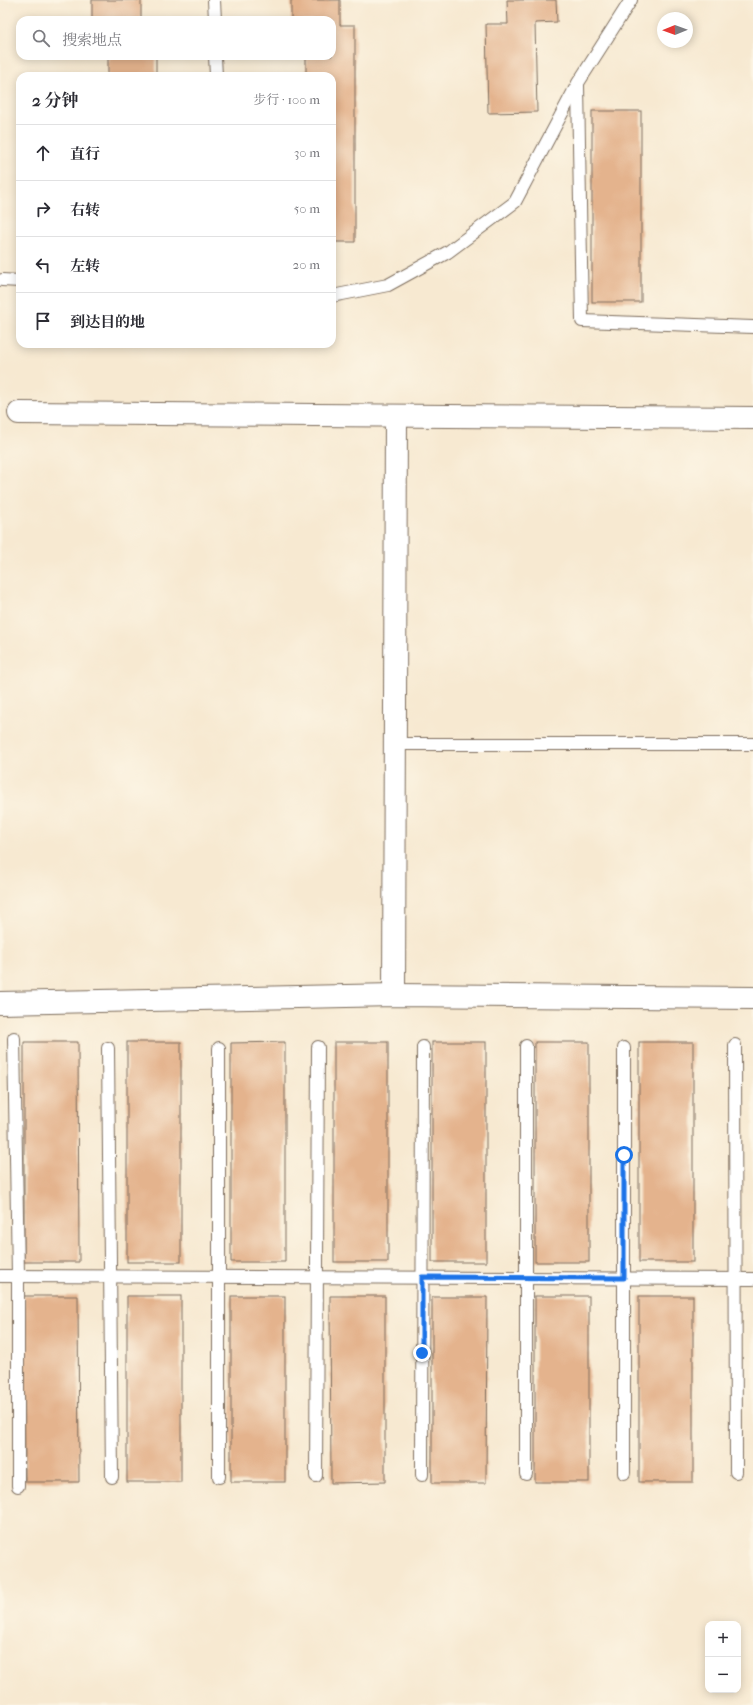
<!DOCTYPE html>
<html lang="zh">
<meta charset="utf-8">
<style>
body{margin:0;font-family:"IM FELL French Canon","Noto Serif SC",serif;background:#f7f7f7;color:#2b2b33}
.controls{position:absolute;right:12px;bottom:12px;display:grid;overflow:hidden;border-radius:8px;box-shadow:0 2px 10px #0003}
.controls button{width:36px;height:36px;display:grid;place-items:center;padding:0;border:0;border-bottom:1px solid #e1e1e2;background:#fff;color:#2b2b33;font:20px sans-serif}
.compass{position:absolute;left:657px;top:12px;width:36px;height:36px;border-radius:50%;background:#fff;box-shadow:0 2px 10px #0003;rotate:269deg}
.stop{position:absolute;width:12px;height:12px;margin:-9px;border:3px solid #1a73e8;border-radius:50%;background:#fff}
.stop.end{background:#1a73e8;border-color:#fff;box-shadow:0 1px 4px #0008}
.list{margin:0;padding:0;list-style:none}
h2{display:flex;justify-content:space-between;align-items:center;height:52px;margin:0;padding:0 16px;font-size:17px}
h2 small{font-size:13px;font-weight:400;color:#7c7c81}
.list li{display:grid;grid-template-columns:26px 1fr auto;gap:12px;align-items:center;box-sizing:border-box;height:56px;padding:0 16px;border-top:1px solid #e1e1e2}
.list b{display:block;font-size:15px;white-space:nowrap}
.list em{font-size:13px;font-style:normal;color:#7c7c81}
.icon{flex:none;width:22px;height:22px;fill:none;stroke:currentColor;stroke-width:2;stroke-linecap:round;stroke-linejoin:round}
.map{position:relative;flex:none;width:753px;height:1705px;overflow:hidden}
.search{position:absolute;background:#fff;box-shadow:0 2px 10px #0003;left:16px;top:16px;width:320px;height:44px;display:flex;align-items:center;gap:10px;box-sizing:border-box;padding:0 14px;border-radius:12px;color:#7c7c81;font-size:15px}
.panel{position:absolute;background:#fff;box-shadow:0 2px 10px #0003;left:16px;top:72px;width:320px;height:276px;border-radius:12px}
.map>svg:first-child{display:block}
.building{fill:#e4b38d}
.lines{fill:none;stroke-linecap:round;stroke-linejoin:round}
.lane-casing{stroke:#7d6d5d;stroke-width:14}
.street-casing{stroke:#7d6d5d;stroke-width:24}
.lane{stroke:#fff;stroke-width:12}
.street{stroke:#fff;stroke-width:22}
.route{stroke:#1a73e8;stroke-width:5}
</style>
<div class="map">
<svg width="753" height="1705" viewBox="0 0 753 1705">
<rect width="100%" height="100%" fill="#fcf5e5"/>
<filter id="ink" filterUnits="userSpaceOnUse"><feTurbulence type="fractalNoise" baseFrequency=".025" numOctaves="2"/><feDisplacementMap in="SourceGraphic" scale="8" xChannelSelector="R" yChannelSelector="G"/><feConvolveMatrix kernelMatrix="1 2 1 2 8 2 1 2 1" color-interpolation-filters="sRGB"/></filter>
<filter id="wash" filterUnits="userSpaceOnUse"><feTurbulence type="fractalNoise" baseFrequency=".012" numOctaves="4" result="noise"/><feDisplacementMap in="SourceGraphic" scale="16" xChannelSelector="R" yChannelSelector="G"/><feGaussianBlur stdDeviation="0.9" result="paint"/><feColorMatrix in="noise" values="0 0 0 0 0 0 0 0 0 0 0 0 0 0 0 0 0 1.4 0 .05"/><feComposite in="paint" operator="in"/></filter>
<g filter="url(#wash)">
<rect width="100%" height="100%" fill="#f7e9d1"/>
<g id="blocks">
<g class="building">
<rect x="92" y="0" width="49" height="20"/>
<polygon points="291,0 340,0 340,25 355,25 355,242 332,242 332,76 306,76 306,56 332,56 332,20 291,20"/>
<polygon points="507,0 556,0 557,22 535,23 537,112 488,113 486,24 508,24"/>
<rect x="108" y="56" width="48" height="20"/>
<rect x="592" y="111" width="49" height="191"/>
<polygon points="24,1042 78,1042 79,1262 24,1262"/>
<rect x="127" y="1042" width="54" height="220"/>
<polygon points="285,1042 285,1262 231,1262 231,1043"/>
<rect x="334" y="1042" width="54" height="220"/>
<rect x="432" y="1042" width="54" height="220"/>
<rect x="535" y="1042" width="54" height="220"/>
<rect x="639" y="1042" width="54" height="220"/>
<polygon points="24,1296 78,1296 79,1482 25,1482"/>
<rect x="127" y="1296" width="54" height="186"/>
<rect x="231" y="1296" width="54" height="186"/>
<polygon points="330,1296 385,1296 385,1482 331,1483"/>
<rect x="535" y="1296" width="54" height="186"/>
<rect x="639" y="1296" width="54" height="186"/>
<polygon points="432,1297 487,1297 486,1483 432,1483"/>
</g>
</g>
</g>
<g filter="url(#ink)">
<use href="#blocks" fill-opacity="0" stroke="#7d6d5d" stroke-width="1"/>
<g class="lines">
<g class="lane-casing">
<g id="lane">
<polyline points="214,0 215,20"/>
<polyline points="215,56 216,76"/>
<polyline points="578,85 582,321 753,327"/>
<polyline points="2,280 20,281"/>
<polyline points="332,296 388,285 448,252 515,202 578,83 631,0"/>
<polyline points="394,744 753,744"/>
<polyline points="14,1038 18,1276 18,1486"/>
<polyline points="735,1045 736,1472"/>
<polyline points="526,1046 526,1474"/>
<polyline points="108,1048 112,1477"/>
<polyline points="219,1048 219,1477"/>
<polyline points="624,1048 624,1473"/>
<polyline points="0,1276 753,1279"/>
<polyline points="422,1475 423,1047"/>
<polyline points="316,1476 318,1047"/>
</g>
</g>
<g class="street-casing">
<g id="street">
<polyline points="19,413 753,418"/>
<polyline points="394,995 396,416"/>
<polyline points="0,1003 394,995 753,998"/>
</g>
</g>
<use href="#lane" class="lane"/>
<use href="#street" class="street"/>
</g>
</g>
<g class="lines" filter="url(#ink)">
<polyline class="route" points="422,1353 422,1277 624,1278 624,1155"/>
</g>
</svg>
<div class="controls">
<button>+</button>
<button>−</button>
</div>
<svg class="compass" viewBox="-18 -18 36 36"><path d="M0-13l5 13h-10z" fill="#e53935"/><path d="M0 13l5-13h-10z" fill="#7c7c81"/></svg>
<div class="stop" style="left:624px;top:1155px"></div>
<div class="stop end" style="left:422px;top:1353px"></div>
<div class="search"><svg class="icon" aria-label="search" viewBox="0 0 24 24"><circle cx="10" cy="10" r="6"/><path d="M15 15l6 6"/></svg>搜索地点</div>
<section class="panel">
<h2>2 分钟<small>步行 · 100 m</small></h2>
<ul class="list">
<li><svg class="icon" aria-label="ahead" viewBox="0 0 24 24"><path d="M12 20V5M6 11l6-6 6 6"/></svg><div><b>直行</b></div><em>30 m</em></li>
<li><svg class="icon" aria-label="right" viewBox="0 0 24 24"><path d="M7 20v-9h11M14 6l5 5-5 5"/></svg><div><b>右转</b></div><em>50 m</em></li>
<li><svg class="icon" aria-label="left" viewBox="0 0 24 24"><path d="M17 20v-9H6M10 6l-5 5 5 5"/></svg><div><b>左转</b></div><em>20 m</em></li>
<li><svg class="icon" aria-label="arrive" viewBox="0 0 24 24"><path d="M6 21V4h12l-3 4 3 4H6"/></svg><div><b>到达目的地</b></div></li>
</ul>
</section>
</div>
